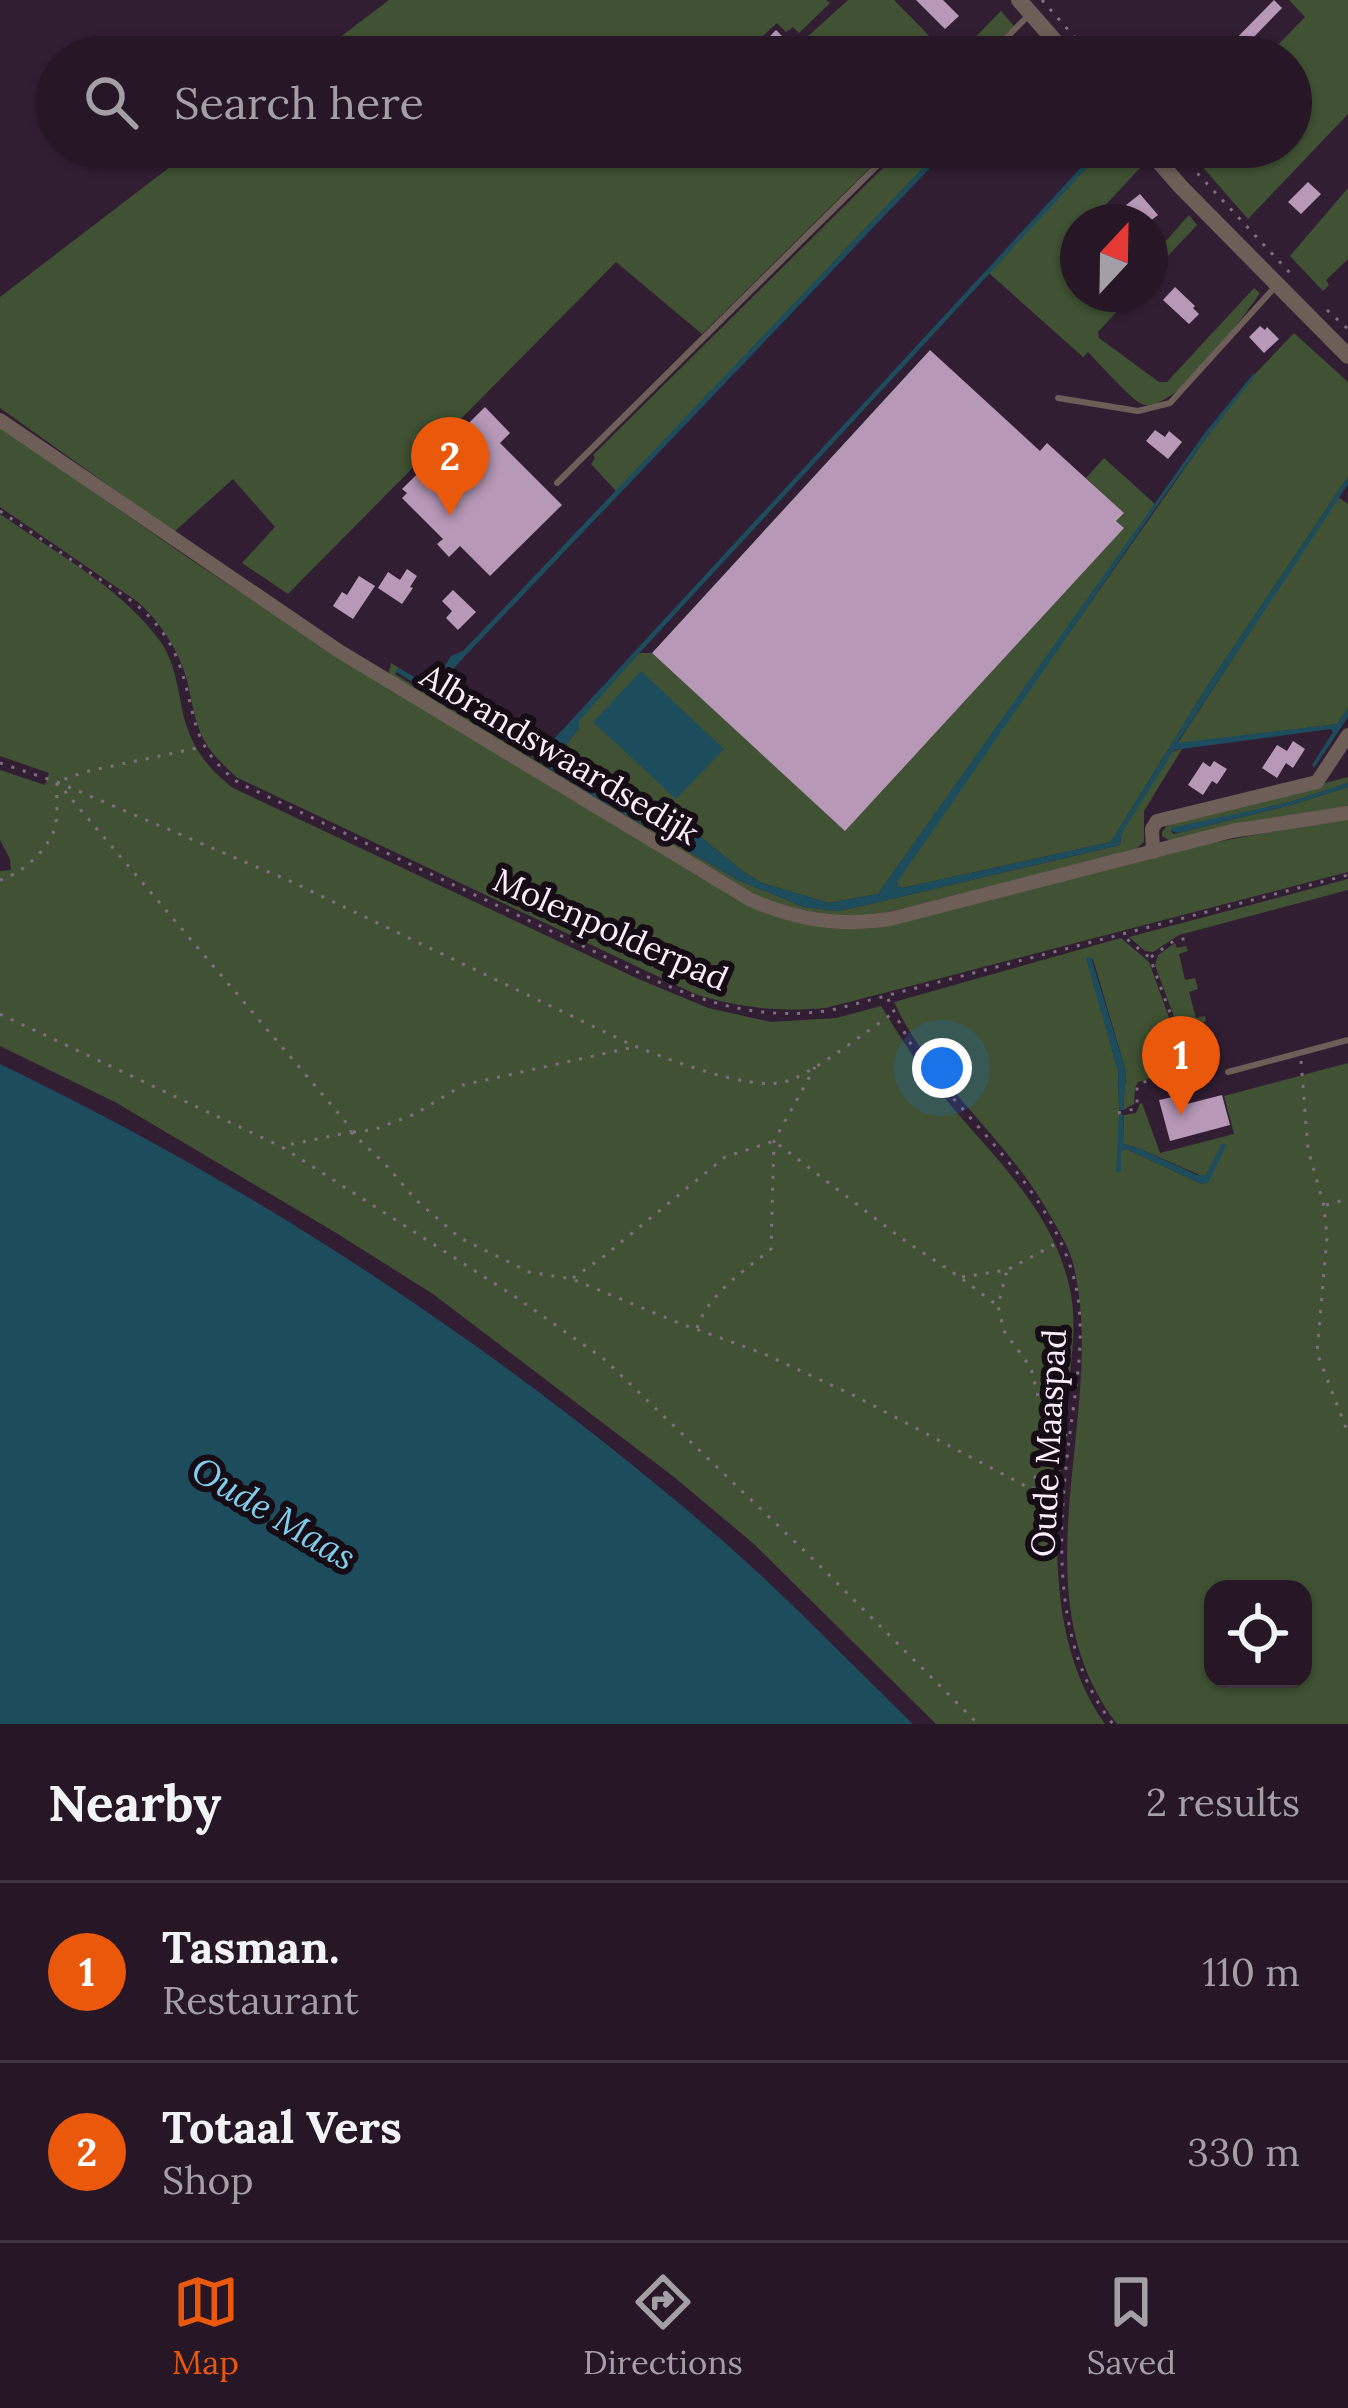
<!DOCTYPE html>
<style>
body{margin:0;font-family:Lora,serif;background:#2e1f2e;color:#f1f3f6}
.controls{position:absolute;right:36px;bottom:36px;display:grid;overflow:hidden;border-radius:24px;box-shadow:0 3px 9px #0004}
.controls button{width:108px;height:108px;display:grid;place-items:center;padding:0;border:0;border-bottom:3px solid #423543;background:#261626;color:#f1f3f6;font:60px sans-serif}
.compass{position:absolute;left:1060px;top:204px;width:108px;height:108px;border-radius:50%;background:#261626;box-shadow:0 3px 9px #0004;rotate:22deg}
.you{position:absolute;left:942px;top:1068px;width:42px;height:42px;margin:-30px;border:9px solid #fff;border-radius:50%;background:#1a73e8;box-shadow:0 0 0 18px #1a73e833}
.badge{display:grid;place-items:center;width:78px;height:78px;border-radius:50%;background:#ea580c;color:#fff;font-size:39px;font-weight:700}
.pin{position:absolute;translate:-50% -99px;filter:drop-shadow(0 3px 6px #0008)}
.pin::after{content:'';position:absolute;top:63px;width:42px;height:36px;background:inherit;clip-path:polygon(0 0,100% 0,50% 100%)}
.list{margin:0;padding:0;list-style:none}
h2{display:flex;justify-content:space-between;align-items:center;height:156px;margin:0;padding:0 48px;font-size:51px}
h2 small{font-size:39px;font-weight:400;color:#a49fa7}
.list li{display:grid;grid-template-columns:78px 1fr auto;gap:36px;align-items:center;box-sizing:border-box;height:180px;padding:0 48px;border-top:3px solid #423543}
.list b{display:block;font-size:45px;white-space:nowrap}
.list p{margin:0;font-size:39px;white-space:nowrap;color:#a49fa7}
.list em{font-size:39px;font-style:normal;color:#a49fa7}
.icon{flex:none;width:66px;height:66px;fill:none;stroke:currentColor;stroke-width:2;stroke-linecap:round;stroke-linejoin:round}
.map{position:relative;flex:none;width:1348px;height:1724px;overflow:hidden}
.search{position:absolute;background:#261626;box-shadow:0 3px 9px #0004;left:36px;right:36px;top:36px;height:132px;display:flex;align-items:center;gap:30px;box-sizing:border-box;padding:0 42px;border-radius:66px;color:#a49fa7;font-size:45px}
.sheet{height:516px;background:#261626}
nav{display:flex;justify-content:space-around;align-items:center;box-sizing:border-box;height:168px;border-top:3px solid #423543;background:#261626;font-size:33px;color:#a49fa7}
nav a{display:grid;justify-items:center;gap:6px}
nav .on{color:#ea580c}
.map>svg:first-child{display:block}
.green{fill:#405233;fill-rule:evenodd}
.water{fill:#1d4c5d}
.building{fill:#b798b7}
.lines{fill:none;stroke-linecap:round;stroke-linejoin:round}
.path{stroke:#816f81;stroke-width:3;stroke-dasharray:3 9;stroke-linecap:butt}
.service{stroke:#6d5f58;stroke-width:6}
.minor{stroke:#6d5f58;stroke-width:14}
.tertiary{stroke:#6d5f58;stroke-width:16}
.labels{text-anchor:middle;dominant-baseline:central;stroke-width:12;stroke-linejoin:round;paint-order:stroke}
.street-label{font-size:33px;fill:#fbedfb;stroke:#150c15}
.water-label{font-size:36px;font-style:italic;fill:#80cdec;stroke:#150c15}
</style>
<div class="map">
<svg width="1348" height="1724" viewBox="0 0 1348 1724">
<rect width="100%" height="100%" fill="#321e33"/>
<g class="green">
<polygon points="389,0 826,0 830,3 799,33 793,27 786,32 777,23 751,47 760,57 314,57"/>
<polygon points="848,0 894,0 950,57 797,57 809,45 805,39"/>
<polygon points="1289,0 1348,0 1348,114 1248,219 1185,147 1291,147 1291,57 1257,55 1269,43 1275,48 1305,17"/>
<polygon points="1001,11 1014,26 982,57 956,57"/>
<polygon points="196,147 891,147 702,334 616,262 288,594 242,563 275,527 233,479 174,532 0,408 0,297"/>
<polygon points="904,147 943,147 616,491 591,464 595,458 593,455"/>
<path d="M1106 147H1121L1140 168 1100 211 1110 222H1078V294H1133L1098 332 1099 338 1159 382H1167L1254 288 1260 293C1243 317 1174 416 1142 404 1130 399 1099 363 1088 352L1083 357 989 273Z"/>
<polygon points="1348,188 1348,259 1326,280 1329,285 1323,291 1290,256"/>
<polygon points="1189,215 1197,225 1150,275 1150,259"/>
<polygon points="1294,333 1348,382 1348,477 1208,685 1111,842 902,888 898,886 896,881 935,824 1206,438 1255,374"/>
<path d="M0 427 190 559 336 656 804 924 835 929 871 928 1211 843 1348 818V872L826 1008C780 1012 739 1008 695 994L236 777C225 766 212 755 204 740 195 723 192 703 188 684 180 652 162 624 138 602L0 507Z"/>
<polygon points="1104,458 1155,504 878,894 829,903 762,883 745,873 692,830 562,755 561,751 579,728 578,721 639,653 652,653 845,830 1123,527 1116,521 1123,513 1086,478"/>
<polygon points="1338,497 1348,504 1348,708 1337,724 1177,744"/>
<path d="M0 514C54 552 121 587 160 641 177 665 178 694 185 721 193 749 210 771 233 788L634 977 708 1008 771 1022 836 1018 881 1006C900 1037 920 1068 943 1096 991 1155 1051 1207 1069 1285 1078 1321 1071 1358 1068 1394 1057 1500 1039 1631 1105 1724H936L754 1544 674 1477 433 1294 333 1231 115 1102 0 1046V871L11 870 10 859 0 840V770L45 785 49 773 0 756Z"/>
<polygon points="391,663 399,668 395,674 598,799 738,880 804,907 838,911 866,905 1120,845 1121,834 1171,752 1182,749 1144,811 1144,842 1135,850 877,915 837,917 794,910 754,894 392,677 389,672"/>
<polygon points="1348,777 1348,783 1290,802 1171,830 1173,834 1178,833 1291,805 1348,787 1348,807 1170,841 1162,836 1162,832 1168,824"/>
<polygon points="1348,879 1348,890 1179,935 1153,952 1145,951 1129,937"/>
<path d="M1121 938 1149 962 1185 1062 1181 1070 1138 1082 1135 1088 1134 1104 1123 1110 1126 1072 1093 959 1087 958 1118 1071 1121 1171V1150L1126 1149 1202 1184 1221 1144 1206 1175 1202 1176 1138 1148 1123 1144 1124 1115 1136 1113 1140 1104 1142 1103 1160 1153 1234 1134 1224 1096 1348 1063V1724H1117C1014 1590 1108 1415 1074 1267 1070 1249 1060 1233 1051 1217 1008 1138 932 1084 894 1002ZM1213 1589H1303V1679H1213Z"/>
<polygon points="1175,943 1177,948 1186,946 1188,951 1179,954 1185,980 1195,978 1198,989 1189,992 1196,1018 1205,1016 1206,1021 1197,1025 1210,1072 1191,1063 1155,965 1158,955"/>
</g>
<g class="water">
<polygon points="943,147 950,147 463,658 440,685 439,691 537,752 542,752 1100,147 1106,147 633,660 579,721 579,728 562,750 562,755 692,830 745,873 762,883 829,903 878,894 1204,434 1254,373 1255,376 1206,438 1157,506 896,884 902,888 1111,842 1208,685 1348,477 1348,484 1177,743 1337,724 1348,708 1348,717 1314,768 1312,765 1333,732 1331,729 1174,750 1121,834 1120,845 866,905 838,911 804,907 738,880 598,799 395,671 399,668 430,686 433,685 451,656 463,651"/>
<polygon points="641,671 724,749 676,799 593,722"/>
<polygon points="1348,783 1348,787 1291,805 1178,833 1171,831 1171,828 1290,802"/>
<polygon points="1091,957 1126,1072 1123,1110 1119,1110 1118,1071 1086,959"/>
<path d="M0 1064C260 1189 504 1351 722 1540 788 1598 850 1663 913 1724H0Z"/>
<polygon points="1119,1114 1124,1115 1123,1144 1138,1148 1197,1175 1206,1175 1222,1144 1227,1144 1208,1183 1202,1184 1126,1149 1121,1150 1121,1171 1116,1172"/>
</g>
<g class="building">
<polygon points="916,0 943,0 959,16 945,29"/>
<polygon points="1274,0 1282,8 1249,42 1251,44 1238,57 1218,57"/>
<polygon points="776,30 803,57 789,57 779,49 771,57 764,57 757,49"/>
<polygon points="1308,182 1321,194 1301,214 1288,202"/>
<polygon points="1140,194 1158,215 1149,222 1141,222 1126,205"/>
<polygon points="1175,287 1195,306 1193,308 1199,314 1189,324 1163,300"/>
<polygon points="1260,326 1265,330 1267,327 1279,339 1264,353 1249,337"/>
<polygon points="930,350 1040,451 1047,443 1124,513 1116,521 1124,528 845,831 652,653"/>
<polygon points="485,407 510,433 500,443 562,505 490,576 460,546 449,557 437,544 443,539 402,498 407,493 402,489"/>
<polygon points="1155,430 1165,437 1169,431 1182,442 1168,459 1146,441"/>
<polygon points="407,569 417,576 410,587 413,588 402,604 378,588 388,572 400,580"/>
<polygon points="359,576 375,586 353,619 333,606 342,592 347,595"/>
<polygon points="453,590 476,612 458,630 446,618 452,611 442,601"/>
<polygon points="1293,741 1305,749 1293,768 1286,763 1277,778 1262,768 1277,745 1287,751"/>
<polygon points="1214,761 1227,769 1217,784 1212,781 1203,795 1188,785 1203,762 1210,767"/>
<polygon points="1181,1095 1183,1105 1222,1095 1230,1125 1170,1141 1159,1100"/>
</g>
<g class="lines">
<g class="path">
<polyline points="1042,0 1092,57"/>
<polyline points="1173,147 1290,273"/>
<polyline points="1327,310 1348,329"/>
<path d="M0 511 133 602C152 617 169 637 178 661 198 714 187 744 239 783L650 978C709 1005 766 1021 832 1010L1348 875"/>
<polyline points="0,763 57,782 350,1127 351,1132 283,1146"/>
<path d="M57 782 292 882 630 1044C664 1058 748 1091 784 1082 810 1076 869 1029 895 1012"/>
<path d="M0 880C21 874 44 853 53 833 59 819 56 797 57 782L84 772 202 747"/>
<polyline points="1151,957 1175,940 1191,938"/>
<path d="M888 999C897 1017 906 1038 918 1055 974 1130 1055 1193 1076 1287 1086 1335 1076 1385 1070 1433 1058 1527 1050 1645 1113 1724"/>
<polyline points="0,1014 282,1147 514,1296 604,1359 815,1561 978,1724"/>
<polyline points="1301,1061 1308,1149 1324,1206 1327,1237 1317,1353 1348,1433"/>
<polyline points="1118,1113 1134,1109 1137,1105 1137,1087 1140,1083 1184,1072 1190,1067 1150,958 1123,936"/>
<polyline points="351,1132 385,1164 417,1201 460,1238 529,1272 572,1279 679,1323 762,1353 855,1396 1033,1490 1044,1420 1031,1368 1004,1331 998,1306 1007,1270"/>
<polyline points="353,1132 373,1130 415,1114 463,1085 634,1047"/>
<polyline points="1326,1205 1348,1199"/>
<polyline points="962,1277 1007,1270 1059,1242"/>
<polyline points="573,1278 603,1257 725,1157 774,1141 901,1238 961,1278 998,1306"/>
<path d="M697 1328C709 1293 743 1272 771 1249L774 1141 815 1067"/>
<polyline points="1045,1421 1067,1436"/>
</g>
<g class="service">
<polyline points="987,57 1027,17"/>
<polyline points="1058,398 1138,411 1170,403 1274,288"/>
<polyline points="557,483 896,147"/>
<polyline points="1228,1072 1348,1040"/>
</g>
<g class="minor">
<path d="M0 420 339 651 751 900C798 920 840 927 890 919L1232 831 1348 813"/>
<polyline points="1153,852 1152,829 1157,821 1317,782 1348,735"/>
</g>
<g class="tertiary">
<polyline points="1019,0 1069,57"/>
<polyline points="1146,147 1181,187 1348,356"/>
</g>
</g>
<g class="labels">
<g class="street-label">
<text transform="translate(560 754) rotate(31)">Albrandswaardsedijk</text>
<text transform="translate(611 929) rotate(24)">Molenpolderpad</text>
<text transform="translate(1048 1443) rotate(-87)">Oude Maaspad</text>
</g>
<g class="water-label">
<text transform="translate(274 1513) rotate(31)">Oude Maas</text>
</g>
</g>
</svg>
<div class="controls">
<button><svg class="icon" aria-label="locate" viewBox="0 0 24 24"><circle cx="12" cy="12" r="6"/><path d="M12 2v4M12 18v4M2 12h4M18 12h4"/></svg></button>
</div>
<svg class="compass" viewBox="-18 -18 36 36"><path d="M0-13l5 13h-10z" fill="#e53935"/><path d="M0 13l5-13h-10z" fill="#a49fa7"/></svg>
<div class="you"></div>
<div class="pin badge" style="left:1181px;top:1115px">1</div>
<div class="pin badge" style="left:450px;top:516px">2</div>
<div class="search"><svg class="icon" aria-label="search" viewBox="0 0 24 24"><circle cx="10" cy="10" r="6"/><path d="M15 15l6 6"/></svg>Search here</div>
</div>
<section class="sheet">
<h2>Nearby<small>2 results</small></h2>
<ul class="list">
<li><span class="badge">1</span><div><b>Tasman.</b><p>Restaurant</p></div><em>110 m</em></li>
<li><span class="badge">2</span><div><b>Totaal Vers</b><p>Shop</p></div><em>330 m</em></li>
</ul>
</section>
<nav>
<a class="on"><svg class="icon" aria-label="map" viewBox="0 0 24 24"><path d="M3 6l6-2 6 2 6-2v14l-6 2-6-2-6 2zM9 4v14M15 6v14"/></svg>Map</a>
<a><svg class="icon" aria-label="directions" viewBox="0 0 24 24"><path d="M12 3l9 9-9 9-9-9zM9 14v-3h6M13 9l2 2-2 2"/></svg>Directions</a>
<a><svg class="icon" aria-label="saved" viewBox="0 0 24 24"><path d="M7 4h10v16l-5-4-5 4z"/></svg>Saved</a>
</nav>
